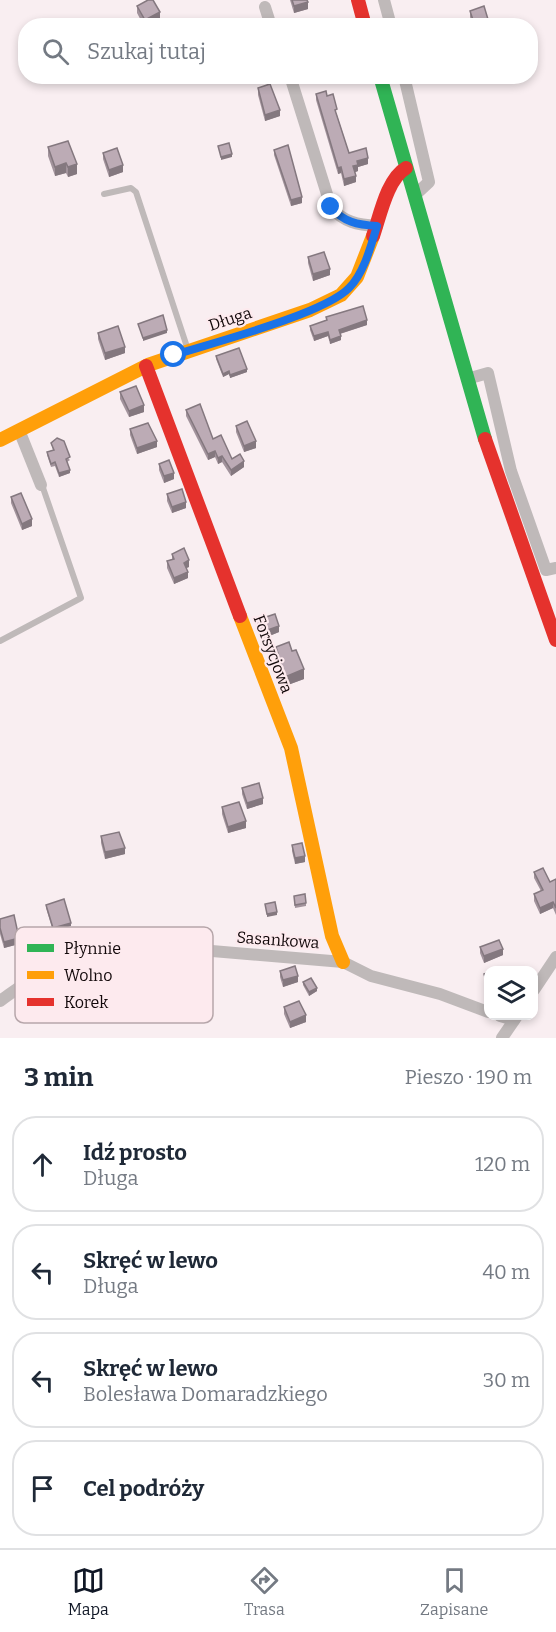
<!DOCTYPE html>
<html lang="pl">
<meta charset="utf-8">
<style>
body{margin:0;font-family:Bitter,serif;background:#f6f6f7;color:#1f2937}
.controls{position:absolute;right:18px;bottom:18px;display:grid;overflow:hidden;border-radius:12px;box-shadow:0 3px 9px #0003}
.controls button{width:54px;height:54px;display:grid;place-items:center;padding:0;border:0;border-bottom:2px solid #e0e1e3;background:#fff;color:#1f2937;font:30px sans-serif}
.stop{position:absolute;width:18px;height:18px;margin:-14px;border:4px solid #1a73e8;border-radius:50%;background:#fff}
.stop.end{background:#1a73e8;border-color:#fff;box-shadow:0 2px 6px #0008}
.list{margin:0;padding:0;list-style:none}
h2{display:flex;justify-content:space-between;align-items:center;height:78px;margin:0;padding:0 24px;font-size:26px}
h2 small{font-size:20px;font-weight:400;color:#747a83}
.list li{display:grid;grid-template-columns:39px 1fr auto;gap:18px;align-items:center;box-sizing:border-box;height:96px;margin:0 12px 12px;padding:0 12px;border:2px solid #e0e1e3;border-radius:24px}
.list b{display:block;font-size:22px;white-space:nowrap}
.list p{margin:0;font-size:20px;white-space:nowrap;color:#747a83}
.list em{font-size:20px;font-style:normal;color:#747a83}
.icon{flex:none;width:33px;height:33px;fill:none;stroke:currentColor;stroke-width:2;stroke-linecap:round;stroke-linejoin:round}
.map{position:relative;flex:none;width:556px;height:1038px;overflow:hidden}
.search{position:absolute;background:#fff;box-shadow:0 3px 9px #0003;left:18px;right:18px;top:18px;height:66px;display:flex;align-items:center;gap:15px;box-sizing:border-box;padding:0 21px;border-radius:24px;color:#747a83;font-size:22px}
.sheet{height:510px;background:#fff}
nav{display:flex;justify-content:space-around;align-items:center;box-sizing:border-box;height:84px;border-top:2px solid #e0e1e3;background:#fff;font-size:16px;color:#747a83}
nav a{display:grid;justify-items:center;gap:3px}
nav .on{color:#111827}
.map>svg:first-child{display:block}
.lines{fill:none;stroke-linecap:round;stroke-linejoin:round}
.lane{stroke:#bfb9b9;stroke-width:6}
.street{stroke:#bfb9b9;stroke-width:12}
.fast{stroke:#30b455;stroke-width:14}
.slow{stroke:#ff9f0a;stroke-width:14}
.jam{stroke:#e5322d;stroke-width:14}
.wall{fill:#a2939c}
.shaded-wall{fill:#84787f}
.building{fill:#bcabb5;stroke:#84787f;stroke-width:1.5}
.route{stroke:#1a73e8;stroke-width:8}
.labels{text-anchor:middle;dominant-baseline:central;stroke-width:4.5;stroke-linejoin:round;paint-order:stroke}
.street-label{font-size:16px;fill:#12080a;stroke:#fdeaee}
.key{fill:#fdeaee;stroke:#b6a6aa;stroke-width:1.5}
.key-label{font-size:16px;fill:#12080a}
</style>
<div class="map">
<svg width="556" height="1038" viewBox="0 0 556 1038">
<rect width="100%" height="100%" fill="#f9eef1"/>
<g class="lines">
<g class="lane">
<polyline points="104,194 131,188 136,192 188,350"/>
<polyline points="0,641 81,598 42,485"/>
</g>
<g class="street">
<polyline points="384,0 391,26"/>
<polyline points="265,7 271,26"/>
<path d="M290 76 331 207C343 222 358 225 377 226"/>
<polyline points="404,76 429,182 415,195"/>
<polyline points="467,379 488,373 511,471 546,570 556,568"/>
<polyline points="19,430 41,485"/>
<polyline points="534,990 556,957"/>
<path d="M0 1001C42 971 76 944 130 944L343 962 371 976 440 994 488 1012"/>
<polyline points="500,1016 514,1020"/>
<polyline points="502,1038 517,1016"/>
</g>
<polyline class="fast" points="380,76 485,439"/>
<g class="slow">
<polyline points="0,440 148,365 310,310 341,295 357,277 373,236"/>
<polyline points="240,616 291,748 332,936 343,962"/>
</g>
<g class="jam">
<polyline points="358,0 365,26"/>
<path d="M373 236C380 216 387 179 406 168"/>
<polyline points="146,366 240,616"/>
<polyline points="485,439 556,640"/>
</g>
</g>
<g class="wall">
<polygon points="290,0 307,0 308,9 294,13"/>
<polygon points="137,6 160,18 147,26 144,26 137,13"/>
<polygon points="470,11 490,26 473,26 470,17"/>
<polygon points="258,88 280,116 265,121 258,95"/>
<polygon points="316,94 327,96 337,115 349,153 368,164 358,167 358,171 355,172 356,182 344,186 341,173 338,174 316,100"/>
<polygon points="48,147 77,174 68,177 66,173 55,176 48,156"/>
<polygon points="274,150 302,203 291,206 274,155"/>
<polygon points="103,153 123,172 109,177 103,159"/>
<polygon points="308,257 330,275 313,281 308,263"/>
<polygon points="326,317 367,325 340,334 341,340 330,344 328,336 314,341 310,330 310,326 326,321"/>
<polygon points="98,333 125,353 105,360 98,339"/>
<polygon points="216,356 247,372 230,378 229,374 223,377 216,359"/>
<polygon points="120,392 144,412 129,417 120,399"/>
<polygon points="186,410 232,459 244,467 231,476 222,462 218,464 215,457 208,460 186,416"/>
<polygon points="236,426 256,448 244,452 236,432"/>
<polygon points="130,429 157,447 137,454 130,435"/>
<polygon points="51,443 70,460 67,462 70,473 59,477 55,466 51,467 47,455 47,452 53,450"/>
<polygon points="159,464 174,479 164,483 159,470"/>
<polygon points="167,494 186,508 172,513 167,501"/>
<polygon points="11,497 32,526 22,530 11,503"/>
<polygon points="172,554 189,567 186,568 188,578 174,584 167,568 167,561 172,559"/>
<polygon points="257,620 279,632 262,639 257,627"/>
<polygon points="276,647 304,679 285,686 276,656"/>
<polygon points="242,788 263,804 247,809 242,794"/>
<polygon points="222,807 246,828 228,833 222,814"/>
<polygon points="101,836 125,854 105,859 101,843"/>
<polygon points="292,845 305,862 295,864 292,851"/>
<polygon points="534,872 550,882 556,879 556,915 553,908 540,914 534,901 534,894 541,891 534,878"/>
<polygon points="294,896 306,903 306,906 295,908"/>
<polygon points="46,905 71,926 53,931 46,908"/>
<polygon points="0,919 19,944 4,948 0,934"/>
<polygon points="480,947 503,955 484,963 480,953"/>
<polygon points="280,971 298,982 283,987 280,977"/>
<polygon points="489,972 489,991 487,991 484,980 484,974"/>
<polygon points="303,982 317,991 309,996 303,985"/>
<polygon points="284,1007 306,1022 290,1028 284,1014"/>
</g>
<g class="shaded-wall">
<polygon points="308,2 308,9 294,13 294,6"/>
<polygon points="160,12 160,18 147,26 145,26 145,20"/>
<polygon points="259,76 269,76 269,79 259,82"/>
<polygon points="280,110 280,116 265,121 265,115"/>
<polygon points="232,154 232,157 221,160 221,157"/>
<polygon points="368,158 368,164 358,167 358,171 353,173 353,166 357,161"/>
<polygon points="66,163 66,173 55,176 55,167"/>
<polygon points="77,164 77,174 68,177 68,167"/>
<polygon points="123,165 123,172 109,177 109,170"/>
<polygon points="341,167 341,173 338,174 338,168"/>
<polygon points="356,176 356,182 344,186 344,179"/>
<polygon points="302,197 302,203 291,206 291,200"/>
<polygon points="330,269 330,275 313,281 313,274"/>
<polygon points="367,320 367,325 339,334 339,330"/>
<polygon points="167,330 167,333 143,341 143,338"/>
<polygon points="328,332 328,336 314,341 314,336"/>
<polygon points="341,336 341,340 330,344 330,340"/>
<polygon points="125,347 125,353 105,360 105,353"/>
<polygon points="247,369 247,372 230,378 230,375"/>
<polygon points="229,371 229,374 223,377 223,374"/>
<polygon points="144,405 144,412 129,417 129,411"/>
<polygon points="157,441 157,447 137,454 137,448"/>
<polygon points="256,441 256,448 244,452 244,446"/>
<polygon points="215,451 215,457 208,460 208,454"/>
<polygon points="222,456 222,462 218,464 218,458"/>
<polygon points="244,461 244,467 231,476 231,470"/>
<polygon points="70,470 70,473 59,477 59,473"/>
<polygon points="174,473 174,479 164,483 164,476"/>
<polygon points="186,502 186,508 172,513 172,507"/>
<polygon points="32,519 32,526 22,530 22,524"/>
<polygon points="189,560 189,567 184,569 184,563"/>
<polygon points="188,572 188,578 174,584 174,578"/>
<polygon points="279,626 279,632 262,639 262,632"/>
<polygon points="304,669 304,679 285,686 285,677"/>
<polygon points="263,798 263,804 247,809 247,803"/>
<polygon points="246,821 246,828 228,833 228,827"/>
<polygon points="125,848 125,854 105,859 105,852"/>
<polygon points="305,856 305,862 295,864 295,858"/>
<polygon points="553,902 553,908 540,914 540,908"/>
<polygon points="277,912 277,915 267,917 267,914"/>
<polygon points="71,923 71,926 53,931 53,928"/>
<polygon points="19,938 19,944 4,948 4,942"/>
<polygon points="503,949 503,955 484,963 484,956"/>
<polygon points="298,976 298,982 283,987 283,980"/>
<polygon points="317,988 317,991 309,996 309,992"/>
<polygon points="306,1015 306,1022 290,1028 290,1022"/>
</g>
<g class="building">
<polygon points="148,0 153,0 160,12 145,20 137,6"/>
<polygon points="292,0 307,0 308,2 294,6"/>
<polygon points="484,6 490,26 475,26 470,11"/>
<polygon points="270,84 280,110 265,115 258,88"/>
<polygon points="326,91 327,96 333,94 337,109 335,110 349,153 366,148 368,158 357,161 358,165 353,166 356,176 344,179 341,167 338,168 316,94"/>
<polygon points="68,141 77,164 68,167 66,163 55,167 48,147"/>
<polygon points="229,143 232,154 221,157 218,146"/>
<polygon points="288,145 302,197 291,200 274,150"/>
<polygon points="117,148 123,165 109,170 103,153"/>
<polygon points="324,252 330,269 313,274 308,257"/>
<polygon points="363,306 367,320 339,330 341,336 330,340 328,332 314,336 310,326 327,320 326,317"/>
<polygon points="163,315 167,330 143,338 138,324"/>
<polygon points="118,326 125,347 105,353 98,333"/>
<polygon points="239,348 247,369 230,375 229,371 223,374 216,356"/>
<polygon points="136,386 144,405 129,411 120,392"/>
<polygon points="200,404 213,439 221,435 232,459 240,454 244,461 231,470 222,456 218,458 215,451 208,454 186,410"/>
<polygon points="247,421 256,441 244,446 236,426"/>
<polygon points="148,423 157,441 137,448 130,429"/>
<polygon points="57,438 64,441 70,457 66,459 70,470 59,473 55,462 51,464 47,452 54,450 51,443"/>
<polygon points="169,460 174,473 164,476 159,464"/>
<polygon points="182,489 186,502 172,507 167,494"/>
<polygon points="21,493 32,519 22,524 11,497"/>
<polygon points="184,548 189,560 184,563 188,572 174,578 167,561 174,559 172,554"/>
<polygon points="275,614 279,626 262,632 257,620"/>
<polygon points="289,642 292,651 296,650 304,669 285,677 276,647"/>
<polygon points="259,783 263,798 247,803 242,788"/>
<polygon points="239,802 246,821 228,827 222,807"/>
<polygon points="119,832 125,848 105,852 101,836"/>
<polygon points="302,843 305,856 295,858 292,845"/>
<polygon points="543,868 550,882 556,879 556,908 553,902 540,908 534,894 543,890 534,872"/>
<polygon points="305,894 306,903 295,905 294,896"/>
<polygon points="64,899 71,923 53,928 46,905"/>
<polygon points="275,902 277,912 267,914 265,904"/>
<polygon points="14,915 19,938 4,942 0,928 0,919"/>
<polygon points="499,940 503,949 484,956 480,947"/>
<polygon points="295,966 298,976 283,980 280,971"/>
<polygon points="505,967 506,970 494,970"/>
<polygon points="489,972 489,985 487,985 484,974"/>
<polygon points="311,978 317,988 309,992 303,982"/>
<polygon points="299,1001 306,1015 290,1022 284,1007"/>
</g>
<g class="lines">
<path class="route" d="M174 355C212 343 324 314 349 288 364 273 371 246 377 226 358 225 343 222 331 207"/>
</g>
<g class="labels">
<g class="street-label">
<text transform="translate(230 319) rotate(-18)">Długa</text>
<text transform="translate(273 654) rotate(69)">Forsycjowa</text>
<text transform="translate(278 940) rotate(4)">Sasankowa</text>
</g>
</g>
<rect x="15" y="927" width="198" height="96" rx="9" class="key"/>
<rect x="27" y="944" width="27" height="8" fill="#30b455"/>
<rect x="27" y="971" width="27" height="8" fill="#ff9f0a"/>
<rect x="27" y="998" width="27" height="8" fill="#e5322d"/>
<g class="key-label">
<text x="64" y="954">Płynnie</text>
<text x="64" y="981">Wolno</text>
<text x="64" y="1008">Korek</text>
</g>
</svg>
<div class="controls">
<button><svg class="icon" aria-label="layers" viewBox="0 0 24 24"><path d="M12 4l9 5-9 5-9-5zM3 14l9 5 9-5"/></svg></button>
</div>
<div class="stop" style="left:174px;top:355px"></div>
<div class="stop end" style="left:331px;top:207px"></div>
<div class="search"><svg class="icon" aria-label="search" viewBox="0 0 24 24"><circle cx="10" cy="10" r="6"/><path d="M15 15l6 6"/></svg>Szukaj tutaj</div>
</div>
<section class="sheet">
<h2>3 min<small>Pieszo · 190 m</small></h2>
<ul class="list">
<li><svg class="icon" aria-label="ahead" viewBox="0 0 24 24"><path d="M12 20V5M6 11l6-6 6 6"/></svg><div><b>Idź prosto</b><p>Długa</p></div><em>120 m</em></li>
<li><svg class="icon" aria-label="left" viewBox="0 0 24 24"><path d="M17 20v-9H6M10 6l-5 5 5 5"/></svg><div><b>Skręć w lewo</b><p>Długa</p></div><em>40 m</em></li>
<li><svg class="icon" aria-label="left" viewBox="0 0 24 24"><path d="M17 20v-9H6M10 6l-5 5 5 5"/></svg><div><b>Skręć w lewo</b><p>Bolesława Domaradzkiego</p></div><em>30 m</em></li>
<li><svg class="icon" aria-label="arrive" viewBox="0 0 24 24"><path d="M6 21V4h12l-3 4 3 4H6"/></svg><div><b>Cel podróży</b></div></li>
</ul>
</section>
<nav>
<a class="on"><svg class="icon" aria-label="map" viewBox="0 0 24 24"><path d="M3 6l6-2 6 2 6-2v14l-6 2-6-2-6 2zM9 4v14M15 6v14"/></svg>Mapa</a>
<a><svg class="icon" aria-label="directions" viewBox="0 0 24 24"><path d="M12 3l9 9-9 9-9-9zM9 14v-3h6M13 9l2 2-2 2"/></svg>Trasa</a>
<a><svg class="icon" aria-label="saved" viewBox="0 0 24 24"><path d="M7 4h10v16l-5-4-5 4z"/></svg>Zapisane</a>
</nav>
